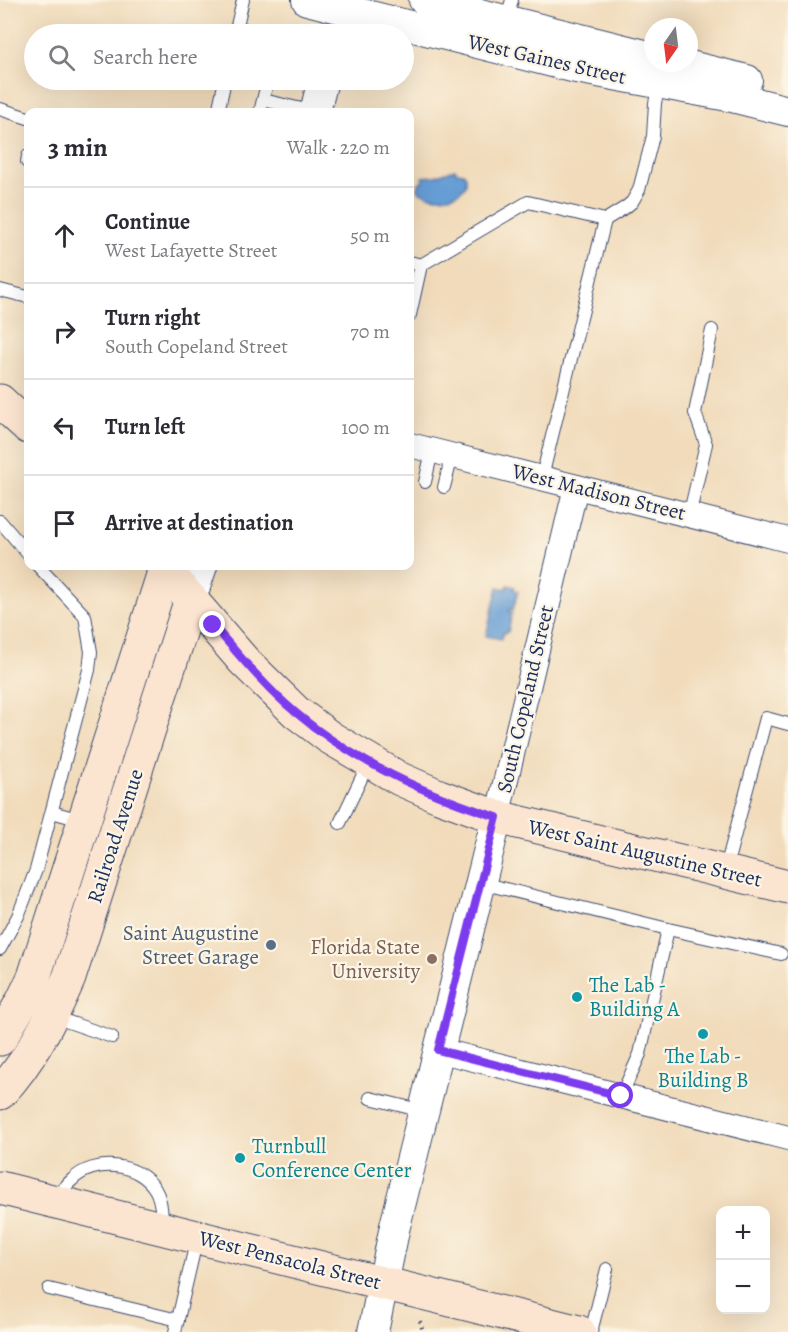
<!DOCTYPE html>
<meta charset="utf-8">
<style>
body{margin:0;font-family:Alegreya,serif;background:#f2f2f3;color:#2b2b33}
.controls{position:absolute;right:18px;bottom:18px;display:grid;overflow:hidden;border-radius:12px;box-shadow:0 6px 24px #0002}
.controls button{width:54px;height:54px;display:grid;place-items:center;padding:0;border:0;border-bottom:2px solid #e1e1e2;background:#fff;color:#2b2b33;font:30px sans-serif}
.compass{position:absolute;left:644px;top:18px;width:54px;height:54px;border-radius:50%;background:#fff;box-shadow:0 6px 24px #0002;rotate:194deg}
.stop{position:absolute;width:18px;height:18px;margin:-14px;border:4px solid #7c3aed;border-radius:50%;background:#fff}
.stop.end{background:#7c3aed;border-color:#fff;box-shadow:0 2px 6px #0008}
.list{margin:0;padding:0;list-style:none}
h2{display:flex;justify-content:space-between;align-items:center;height:78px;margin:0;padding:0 24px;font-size:26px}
h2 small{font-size:20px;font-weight:400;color:#7c7c81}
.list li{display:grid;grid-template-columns:39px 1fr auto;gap:18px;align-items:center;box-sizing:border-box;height:96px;padding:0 24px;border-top:2px solid #e1e1e2}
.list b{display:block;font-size:22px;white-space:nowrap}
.list p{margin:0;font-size:20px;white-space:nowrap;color:#7c7c81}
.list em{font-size:20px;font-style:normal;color:#7c7c81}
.icon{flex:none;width:33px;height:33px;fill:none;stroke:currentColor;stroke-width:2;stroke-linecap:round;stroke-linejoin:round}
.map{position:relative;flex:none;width:788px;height:1332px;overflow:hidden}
.search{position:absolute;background:#fff;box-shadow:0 6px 24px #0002;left:24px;top:24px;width:390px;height:66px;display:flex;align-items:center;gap:15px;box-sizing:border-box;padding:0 21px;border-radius:33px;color:#7c7c81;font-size:22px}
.panel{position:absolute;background:#fff;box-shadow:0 6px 24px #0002;left:24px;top:108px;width:390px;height:462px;border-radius:12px}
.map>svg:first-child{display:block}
.water{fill:#669dd4;stroke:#406699;stroke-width:1.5}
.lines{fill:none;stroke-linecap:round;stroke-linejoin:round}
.service-casing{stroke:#3b496c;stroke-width:14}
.minor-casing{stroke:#3b496c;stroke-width:26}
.tertiary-casing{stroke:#3b496c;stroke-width:32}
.secondary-casing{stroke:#3b496c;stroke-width:35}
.path{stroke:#3b496c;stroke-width:4;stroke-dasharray:1.5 4.5;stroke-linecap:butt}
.service{stroke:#fff;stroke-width:12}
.minor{stroke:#fff;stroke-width:24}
.tertiary{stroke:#fff;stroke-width:30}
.secondary{stroke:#fce5d0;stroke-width:33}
.route{stroke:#7c3aed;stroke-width:8}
.service-dot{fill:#5c6f8a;stroke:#fcf5e5;stroke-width:2}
.education-dot{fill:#8d6e63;stroke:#fcf5e5;stroke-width:2}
.culture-dot{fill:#0f9aa8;stroke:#fcf5e5;stroke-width:2}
.labels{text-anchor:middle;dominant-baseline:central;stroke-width:4.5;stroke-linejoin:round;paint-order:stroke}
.street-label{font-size:21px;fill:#1b2f5e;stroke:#fcf5e5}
.service-label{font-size:21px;fill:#4e5e75;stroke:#fcf5e5;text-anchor:end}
.education-label{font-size:21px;fill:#785e54;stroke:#fcf5e5;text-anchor:end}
.culture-label{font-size:21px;fill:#0d838f;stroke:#fcf5e5;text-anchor:start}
</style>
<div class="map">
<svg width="788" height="1332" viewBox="0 0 788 1332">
<rect width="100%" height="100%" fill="#fcf5e5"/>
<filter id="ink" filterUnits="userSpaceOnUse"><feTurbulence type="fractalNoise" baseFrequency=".0167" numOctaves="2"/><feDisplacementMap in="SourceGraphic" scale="12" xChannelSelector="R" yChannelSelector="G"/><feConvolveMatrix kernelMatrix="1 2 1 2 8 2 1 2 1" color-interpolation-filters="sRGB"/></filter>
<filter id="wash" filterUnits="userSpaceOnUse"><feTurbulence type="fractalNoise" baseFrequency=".008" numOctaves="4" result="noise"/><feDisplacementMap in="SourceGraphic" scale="24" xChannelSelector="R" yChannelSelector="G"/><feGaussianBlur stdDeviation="1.35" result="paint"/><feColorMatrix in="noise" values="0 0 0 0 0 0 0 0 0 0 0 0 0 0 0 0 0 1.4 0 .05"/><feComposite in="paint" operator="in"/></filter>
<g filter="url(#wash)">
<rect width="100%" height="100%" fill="#f1dbbb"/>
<g class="water">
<path d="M455 169 457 172 463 173 466 176C471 199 430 202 418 190L419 183 423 181 422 177 435 176Z"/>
<polygon points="508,585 515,587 514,590 518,591 513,610 510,609 509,612 512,613 508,632 503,633 501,639 486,636 498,587 506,589"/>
</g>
</g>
<g filter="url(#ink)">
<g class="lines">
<g class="service-casing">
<g id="service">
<polyline points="506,20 512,0"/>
<polyline points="237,27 260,34"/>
<polyline points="235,34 243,0"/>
<polyline points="263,100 315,112"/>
<polyline points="0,109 28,118"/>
<polyline points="218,112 225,80"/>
<polyline points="260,112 268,80"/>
<polyline points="28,156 27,162 28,162"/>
<polyline points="605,220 626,207 632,202 639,190 653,136 655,103 659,84"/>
<polyline points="410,262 421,265"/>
<polyline points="0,290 28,297"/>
<polyline points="410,315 421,265 528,202 605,220 542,477"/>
<polyline points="425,482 432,451"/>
<polyline points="444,487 452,456"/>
<polyline points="689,516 706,444 695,413 712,330"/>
<polyline points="0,521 28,554"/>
<polyline points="52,812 84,821"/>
<polyline points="340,823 369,762"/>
<polyline points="725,871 766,718 788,724"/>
<polyline points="481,883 668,929 781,954"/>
<polyline points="0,949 18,916 36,870 89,670 91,652 85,616 38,566"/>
<polyline points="54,1017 112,1037"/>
<polyline points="621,1096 640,1054 668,929"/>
<polyline points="370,1098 423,1111"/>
<path d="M57 1198C61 1192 66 1185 72 1180 94 1158 138 1162 155 1189 162 1200 161 1213 163 1225"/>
<polyline points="49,1289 178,1320"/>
<polyline points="175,1332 197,1238"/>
<polyline points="591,1332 607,1269"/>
</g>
</g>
<g class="minor-casing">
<g id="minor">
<polyline points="410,445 788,540"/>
<polyline points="497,817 576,487"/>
<polyline points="438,1050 788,1138"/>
</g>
</g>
<g class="tertiary-casing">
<g id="tertiary">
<polyline points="307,0 576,68 728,96 788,111"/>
<polyline points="424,0 653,57"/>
<polyline points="678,63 747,80"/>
<polyline points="315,112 323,80"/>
<polyline points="191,599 202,566"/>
<polyline points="373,1332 395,1226 497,817"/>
</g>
</g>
<g class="secondary-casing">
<g id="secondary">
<polyline points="0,401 28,427"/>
<polyline points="162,566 243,660 296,712 329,737 400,779 439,796 497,817 788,887"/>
<polyline points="0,1039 22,1002 34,977 165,569"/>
<path d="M0 1093C31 1060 51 1019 69 978L191 599"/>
<polyline points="0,1188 579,1332"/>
</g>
</g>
<polyline class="path" points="420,1321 423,1332"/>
<use href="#service" class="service"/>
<use href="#minor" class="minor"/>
<use href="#tertiary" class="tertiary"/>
<use href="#secondary" class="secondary"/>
</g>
</g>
<g class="lines" filter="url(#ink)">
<path class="route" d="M213 625C239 655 264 686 295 712 353 761 425 794 497 817L438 1050 621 1096"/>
</g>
<circle class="service-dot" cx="271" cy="945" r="6"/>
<circle class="education-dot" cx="432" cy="959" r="6"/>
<g class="culture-dot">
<circle cx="577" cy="997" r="6"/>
<circle cx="703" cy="1034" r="6"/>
<circle cx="240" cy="1158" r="6"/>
</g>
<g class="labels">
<g class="street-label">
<text transform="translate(547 59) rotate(13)">West Gaines Street</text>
<text transform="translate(599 492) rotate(14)">West Madison Street</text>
<text transform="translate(525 699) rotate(-77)">South Copeland Street</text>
<text transform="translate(115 836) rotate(-72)">Railroad Avenue</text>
<text transform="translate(645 853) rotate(13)">West Saint Augustine Street</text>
<text transform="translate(290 1260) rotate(14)">West Pensacola Street</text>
</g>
<g class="service-label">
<text x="259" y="933">Saint Augustine<tspan x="259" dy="24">Street Garage</tspan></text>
</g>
<g class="education-label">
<text x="420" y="947">Florida State<tspan x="420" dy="24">University</tspan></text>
</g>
<g class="culture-label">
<text x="589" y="985">The Lab -<tspan x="589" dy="24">Building A</tspan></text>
<text x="703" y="1056" text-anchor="middle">The Lab -<tspan x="703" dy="24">Building B</tspan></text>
<text x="252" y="1146">Turnbull<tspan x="252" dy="24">Conference Center</tspan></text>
</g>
</g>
</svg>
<div class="controls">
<button>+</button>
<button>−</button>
</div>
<svg class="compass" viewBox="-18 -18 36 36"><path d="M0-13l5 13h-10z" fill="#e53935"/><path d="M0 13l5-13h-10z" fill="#7c7c81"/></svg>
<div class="stop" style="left:621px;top:1096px"></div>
<div class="stop end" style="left:213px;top:625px"></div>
<div class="search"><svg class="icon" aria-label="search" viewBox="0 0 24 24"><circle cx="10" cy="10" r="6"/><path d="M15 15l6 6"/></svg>Search here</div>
<section class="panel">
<h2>3 min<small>Walk · 220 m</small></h2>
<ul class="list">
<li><svg class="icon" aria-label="ahead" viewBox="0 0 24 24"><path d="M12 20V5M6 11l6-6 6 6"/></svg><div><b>Continue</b><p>West Lafayette Street</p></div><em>50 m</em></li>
<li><svg class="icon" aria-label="right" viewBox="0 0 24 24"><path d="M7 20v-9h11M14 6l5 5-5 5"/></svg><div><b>Turn right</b><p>South Copeland Street</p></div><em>70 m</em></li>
<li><svg class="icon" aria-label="left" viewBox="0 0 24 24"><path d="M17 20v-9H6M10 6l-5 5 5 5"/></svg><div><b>Turn left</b></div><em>100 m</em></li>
<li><svg class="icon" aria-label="arrive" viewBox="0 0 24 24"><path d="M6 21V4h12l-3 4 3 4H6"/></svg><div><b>Arrive at destination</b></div></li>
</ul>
</section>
</div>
